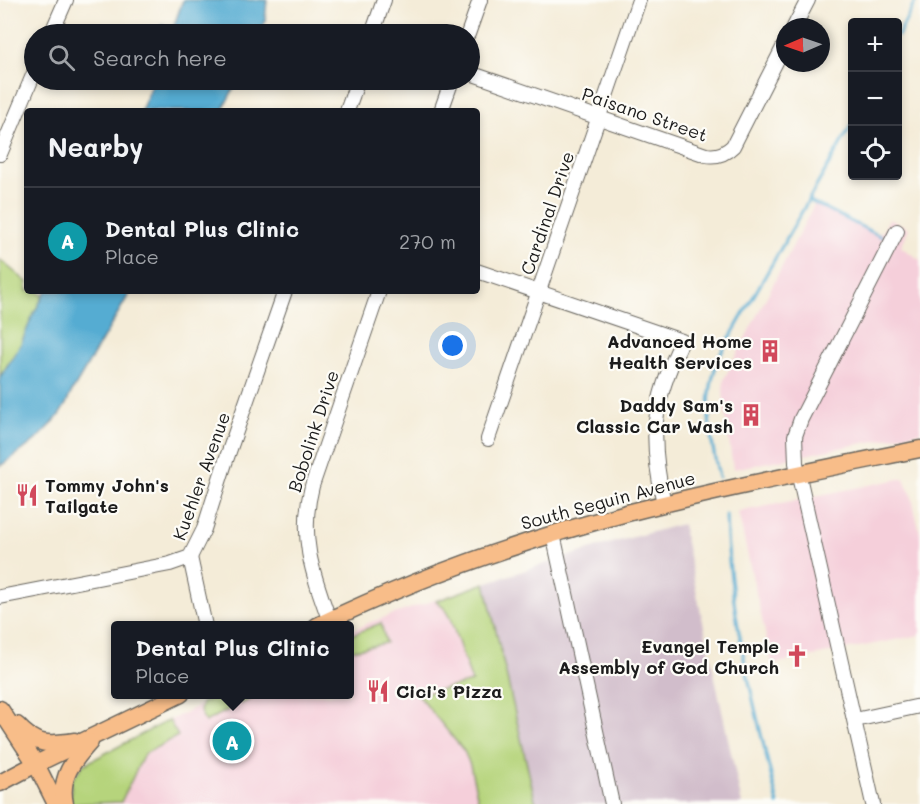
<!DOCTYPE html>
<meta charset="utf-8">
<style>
body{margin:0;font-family:Mali,sans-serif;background:#242831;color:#f1f3f6}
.controls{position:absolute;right:18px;top:18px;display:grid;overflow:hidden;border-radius:6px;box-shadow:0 3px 9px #0003}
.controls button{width:54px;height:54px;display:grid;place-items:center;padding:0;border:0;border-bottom:2px solid #363941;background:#171b24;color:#f1f3f6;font:30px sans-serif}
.compass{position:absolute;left:776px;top:18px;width:54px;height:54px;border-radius:50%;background:#171b24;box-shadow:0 3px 9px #0003;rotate:268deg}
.you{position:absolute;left:453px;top:346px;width:21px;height:21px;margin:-15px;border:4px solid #fff;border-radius:50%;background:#1a73e8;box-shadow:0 0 0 9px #1a73e833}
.badge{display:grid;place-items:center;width:39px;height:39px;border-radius:50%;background:#7c3aed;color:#fff;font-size:20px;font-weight:700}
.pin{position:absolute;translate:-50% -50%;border:3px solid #fff;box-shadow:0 2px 6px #0006}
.popup{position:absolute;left:111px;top:621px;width:243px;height:78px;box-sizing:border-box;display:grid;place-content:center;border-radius:6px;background:#171b24;filter:drop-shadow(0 2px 4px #0005);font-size:20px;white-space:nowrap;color:#9ea1a6}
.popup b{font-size:22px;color:#f1f3f6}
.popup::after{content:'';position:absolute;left:50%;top:100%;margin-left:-12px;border:12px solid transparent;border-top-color:#171b24}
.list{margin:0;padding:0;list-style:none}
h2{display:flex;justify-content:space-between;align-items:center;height:78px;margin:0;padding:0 24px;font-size:26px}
h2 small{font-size:20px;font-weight:400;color:#9ea1a6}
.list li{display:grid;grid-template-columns:39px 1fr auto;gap:18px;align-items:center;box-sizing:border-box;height:108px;padding:0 24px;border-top:2px solid #363941}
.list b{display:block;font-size:22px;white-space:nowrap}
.list p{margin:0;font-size:20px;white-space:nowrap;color:#9ea1a6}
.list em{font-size:20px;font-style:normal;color:#9ea1a6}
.icon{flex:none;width:33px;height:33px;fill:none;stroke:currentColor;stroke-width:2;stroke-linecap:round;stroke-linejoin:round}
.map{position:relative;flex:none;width:920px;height:804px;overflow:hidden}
.search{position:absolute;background:#171b24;box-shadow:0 3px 9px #0003;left:24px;top:24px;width:456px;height:66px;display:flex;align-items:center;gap:15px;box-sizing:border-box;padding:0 21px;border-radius:33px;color:#9ea1a6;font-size:22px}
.panel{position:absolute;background:#171b24;box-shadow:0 3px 9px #0003;left:24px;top:108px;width:456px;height:186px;border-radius:6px}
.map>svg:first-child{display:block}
.built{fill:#f5cfda}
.industrial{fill:#d1bdcb}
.green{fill:#b6d47b;stroke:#69784c;stroke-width:1.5}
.water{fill:#55acd2;stroke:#386477;stroke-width:1.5}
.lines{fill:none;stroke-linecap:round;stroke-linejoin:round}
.stream{stroke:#55acd2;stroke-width:3}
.minor-casing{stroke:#68655e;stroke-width:16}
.major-casing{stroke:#68655e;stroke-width:19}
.minor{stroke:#fff;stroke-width:14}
.major{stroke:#f8bd89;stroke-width:16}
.labels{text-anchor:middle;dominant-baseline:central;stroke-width:4.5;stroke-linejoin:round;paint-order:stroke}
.street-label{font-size:18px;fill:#1c1c1c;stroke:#fdfcf7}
.poi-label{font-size:18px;font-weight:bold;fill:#1c1c1c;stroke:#fdfcf7;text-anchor:end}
</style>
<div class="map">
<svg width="920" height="804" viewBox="0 0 920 804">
<rect width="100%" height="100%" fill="#fdfcf7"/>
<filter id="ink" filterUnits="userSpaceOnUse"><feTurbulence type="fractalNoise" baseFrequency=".0167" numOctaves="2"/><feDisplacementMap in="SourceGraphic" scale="12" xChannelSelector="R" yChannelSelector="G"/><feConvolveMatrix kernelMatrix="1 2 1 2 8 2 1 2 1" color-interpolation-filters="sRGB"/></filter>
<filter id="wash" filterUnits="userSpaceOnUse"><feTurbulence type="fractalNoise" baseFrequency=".008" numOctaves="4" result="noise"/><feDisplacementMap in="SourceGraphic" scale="24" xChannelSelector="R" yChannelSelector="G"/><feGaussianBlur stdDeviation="1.35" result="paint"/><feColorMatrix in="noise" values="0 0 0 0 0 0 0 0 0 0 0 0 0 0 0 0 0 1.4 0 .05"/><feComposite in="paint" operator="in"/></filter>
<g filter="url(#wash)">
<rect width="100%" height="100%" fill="#f4ecd8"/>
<g class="built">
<polygon points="815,203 878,233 883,232 889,219 909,228 901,247 920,260 920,432 733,469 724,404 723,390 724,379"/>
<polygon points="904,478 907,487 911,493 920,534 920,635 772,664 738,512"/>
<polygon points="485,583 536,804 71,804 83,765 219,695 349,694 349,632 371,622"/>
</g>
<polygon class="industrial" points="682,524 742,804 536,804 485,583 611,543"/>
<g class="green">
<polygon points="0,260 27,282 27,291 37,291 43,296 21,344 0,377"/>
<polygon points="485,583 536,804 479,804 470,765 464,751 418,695 472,682 450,618 444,608 436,601"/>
<polygon points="381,623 386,643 349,651 349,636"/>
<polygon points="256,694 256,697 240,704 240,695 233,699 232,708 205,722 200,711 202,703 219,695"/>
<polygon points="169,720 178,736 144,754 121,802 71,804 71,781 83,765"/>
</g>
<g class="water">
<polygon points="183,0 267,0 265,21 259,34 158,34 162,24 173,28"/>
<polygon points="154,80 238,80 222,111 141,111"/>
<path d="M46 291H131L71 393C59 426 28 447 0 466V377L21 344 32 317Z"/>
</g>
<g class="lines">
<g class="stream">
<polyline points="898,36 916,0"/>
<polyline points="808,200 882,237"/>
<path d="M719 477C709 433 702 398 720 355L852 124"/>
<path d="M726 515C729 613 755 709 778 804"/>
</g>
</g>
</g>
<g filter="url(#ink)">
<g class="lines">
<g class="minor-casing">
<g id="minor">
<polyline points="794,27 808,0"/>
<polyline points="51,34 66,0"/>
<polyline points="372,34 384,0"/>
<polyline points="468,34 480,0"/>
<path d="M470 73 706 155C717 157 725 154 733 146L785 44"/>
<polyline points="347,111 358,80"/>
<polyline points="441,111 452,80"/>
<polyline points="0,154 34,73"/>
<path d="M477 271 682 341C652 403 649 436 664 504"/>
<polyline points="488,439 639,0"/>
<polyline points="553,534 612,804"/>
<polyline points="190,557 205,626"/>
<polyline points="0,597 170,564 190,557 204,529 225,463 285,291"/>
<path d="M329 619C312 572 299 536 312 486L379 291"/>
<polyline points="855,720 920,706"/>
<polyline points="873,804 796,463 795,436 801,419 897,231"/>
</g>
</g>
<g class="major-casing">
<g id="major">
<path d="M317 626C416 578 521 541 627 513 724 488 822 469 920 449"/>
<polyline points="0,709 36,764 56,804"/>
<path d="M17 725C36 746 48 745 75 741"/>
<polyline points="0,783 36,764 181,694"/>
<path d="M65 804C59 777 73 761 90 742"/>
</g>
</g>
<use href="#minor" class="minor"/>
<use href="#major" class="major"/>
</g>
</g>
<defs>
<g id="building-bare" transform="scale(1.8)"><path d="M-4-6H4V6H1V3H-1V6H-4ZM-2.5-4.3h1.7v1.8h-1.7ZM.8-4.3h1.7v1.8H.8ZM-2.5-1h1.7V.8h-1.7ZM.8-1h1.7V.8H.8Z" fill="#d1495b" stroke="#fdfcf7" stroke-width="2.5" paint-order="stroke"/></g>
<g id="restaurant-bare" transform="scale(1.8)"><path d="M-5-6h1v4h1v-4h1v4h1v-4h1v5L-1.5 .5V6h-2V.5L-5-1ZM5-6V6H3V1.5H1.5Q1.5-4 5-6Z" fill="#d1495b" stroke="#fdfcf7" stroke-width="2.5" paint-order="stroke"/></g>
<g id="church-bare" transform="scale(1.8)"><path d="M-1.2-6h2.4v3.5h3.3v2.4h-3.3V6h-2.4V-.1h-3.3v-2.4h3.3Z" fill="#d1495b" stroke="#fdfcf7" stroke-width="2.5" paint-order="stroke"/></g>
</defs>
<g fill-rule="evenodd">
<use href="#building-bare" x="770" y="351"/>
<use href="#building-bare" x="751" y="415"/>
<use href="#restaurant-bare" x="27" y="495"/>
<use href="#church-bare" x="797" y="656"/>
<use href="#restaurant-bare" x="378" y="691"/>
</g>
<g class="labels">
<g class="street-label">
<text transform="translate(645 114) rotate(19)">Paisano Street</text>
<text transform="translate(547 213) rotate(-71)">Cardinal Drive</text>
<text transform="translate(313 431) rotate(-72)">Bobolink Drive</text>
<text transform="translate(201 476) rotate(-70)">Kuehler Avenue</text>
<text transform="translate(608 500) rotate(-15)">South Seguin Avenue</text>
</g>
<g class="poi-label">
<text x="752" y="341">Advanced Home<tspan x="752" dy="21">Health Services</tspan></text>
<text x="733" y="405">Daddy Sam's<tspan x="733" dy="21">Classic Car Wash</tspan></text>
<text x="45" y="485" text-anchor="start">Tommy John's<tspan x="45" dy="21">Tailgate</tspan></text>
<text x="779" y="646">Evangel Temple<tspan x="779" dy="21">Assembly of God Church</tspan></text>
<text x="396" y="691" text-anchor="start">Cici's Pizza</text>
</g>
</g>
</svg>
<div class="controls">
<button>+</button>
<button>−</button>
<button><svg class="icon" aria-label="locate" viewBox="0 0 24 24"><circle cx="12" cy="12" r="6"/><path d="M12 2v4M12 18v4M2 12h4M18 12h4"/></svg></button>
</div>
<svg class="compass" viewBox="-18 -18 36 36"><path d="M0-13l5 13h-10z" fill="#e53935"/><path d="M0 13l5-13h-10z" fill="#9ea1a6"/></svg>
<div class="you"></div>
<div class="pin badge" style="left:232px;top:741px;background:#0f9aa8">A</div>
<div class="popup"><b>Dental Plus Clinic</b>Place</div>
<div class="search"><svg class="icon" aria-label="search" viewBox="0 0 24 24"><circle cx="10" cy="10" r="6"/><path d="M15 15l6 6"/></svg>Search here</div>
<section class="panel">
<h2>Nearby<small></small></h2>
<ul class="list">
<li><span class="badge" style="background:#0f9aa8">A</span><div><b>Dental Plus Clinic</b><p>Place</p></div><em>270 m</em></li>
</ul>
</section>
</div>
